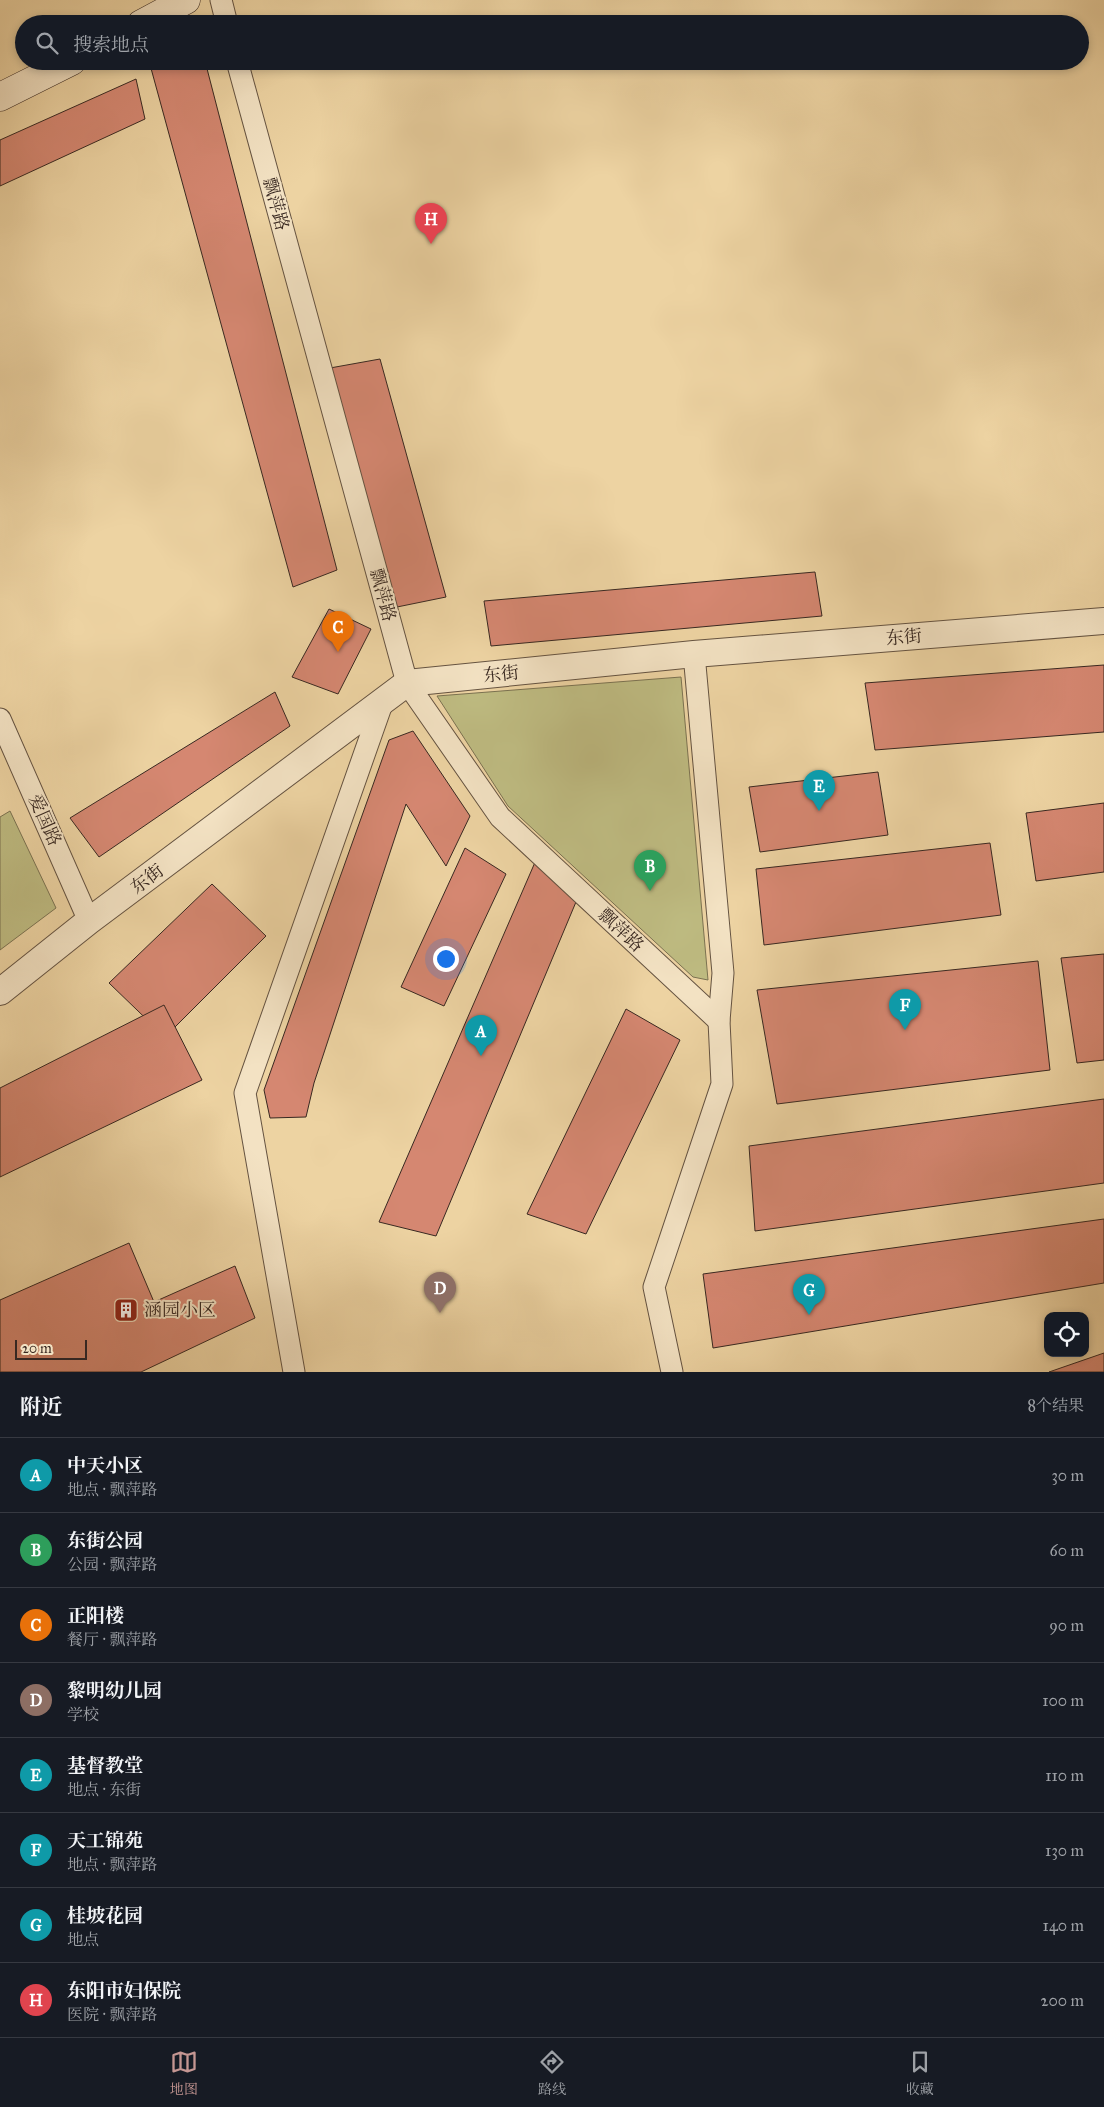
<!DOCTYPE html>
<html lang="zh">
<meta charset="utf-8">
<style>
body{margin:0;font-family:"IM FELL Great Primer","Noto Serif SC",serif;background:#242831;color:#f1f3f6}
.controls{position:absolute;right:15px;bottom:15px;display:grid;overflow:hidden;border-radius:10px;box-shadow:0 2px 8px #0003}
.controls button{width:45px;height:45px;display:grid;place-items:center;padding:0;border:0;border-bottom:1px solid #363941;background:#171b24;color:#f1f3f6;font:25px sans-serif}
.scale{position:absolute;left:15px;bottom:12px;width:72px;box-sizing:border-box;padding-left:5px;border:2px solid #382821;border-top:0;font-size:14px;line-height:18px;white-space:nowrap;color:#382821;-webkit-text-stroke:4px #f3e2c3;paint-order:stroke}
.you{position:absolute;left:445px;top:958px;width:18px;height:18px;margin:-12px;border:4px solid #fff;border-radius:50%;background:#1a73e8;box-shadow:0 0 0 8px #1a73e833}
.badge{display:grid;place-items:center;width:32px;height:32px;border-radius:50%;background:#c59692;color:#fff;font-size:16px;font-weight:700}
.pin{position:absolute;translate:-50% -41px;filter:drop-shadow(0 1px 2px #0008)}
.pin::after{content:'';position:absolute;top:26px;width:18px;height:15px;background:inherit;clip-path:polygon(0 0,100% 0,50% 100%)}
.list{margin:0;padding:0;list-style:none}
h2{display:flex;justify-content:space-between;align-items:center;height:65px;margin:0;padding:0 20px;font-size:21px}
h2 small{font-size:16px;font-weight:400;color:#9ea1a6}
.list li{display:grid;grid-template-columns:32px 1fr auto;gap:15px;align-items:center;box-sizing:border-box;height:75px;padding:0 20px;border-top:1px solid #363941}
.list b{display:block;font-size:19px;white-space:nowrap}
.list p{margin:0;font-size:16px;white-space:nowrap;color:#9ea1a6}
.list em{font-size:16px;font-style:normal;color:#9ea1a6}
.icon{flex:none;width:28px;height:28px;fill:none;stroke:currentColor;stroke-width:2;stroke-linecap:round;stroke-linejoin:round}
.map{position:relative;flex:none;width:1104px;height:1372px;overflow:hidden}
.search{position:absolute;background:#171b24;box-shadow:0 2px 8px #0003;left:15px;right:15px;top:15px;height:55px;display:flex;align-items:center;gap:12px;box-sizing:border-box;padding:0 18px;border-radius:28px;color:#9ea1a6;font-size:19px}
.sheet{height:665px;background:#171b24}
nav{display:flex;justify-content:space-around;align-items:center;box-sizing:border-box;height:70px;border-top:1px solid #363941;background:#171b24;font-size:14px;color:#9ea1a6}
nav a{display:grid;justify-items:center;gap:2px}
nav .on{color:#c59692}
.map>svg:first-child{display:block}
.green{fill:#bebb81;stroke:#7b7251}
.building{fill:#d58771;stroke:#382821}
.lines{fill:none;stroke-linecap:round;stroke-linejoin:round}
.minor-casing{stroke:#655341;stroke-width:23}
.tertiary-casing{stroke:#655341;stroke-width:28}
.secondary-casing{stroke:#382821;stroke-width:29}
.minor{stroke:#f3e2c3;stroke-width:21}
.tertiary{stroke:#f3e2c3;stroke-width:26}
.secondary{stroke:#f3e2c3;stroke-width:28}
.labels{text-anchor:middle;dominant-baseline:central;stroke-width:4;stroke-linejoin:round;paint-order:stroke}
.street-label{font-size:18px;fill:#382821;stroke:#f3e2c3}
.poi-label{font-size:18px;fill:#382821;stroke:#f3e2c3;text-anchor:start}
</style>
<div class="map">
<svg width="1104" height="1372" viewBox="0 0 1104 1372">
<rect width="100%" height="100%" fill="#edd3a2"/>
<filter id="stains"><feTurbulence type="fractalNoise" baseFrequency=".004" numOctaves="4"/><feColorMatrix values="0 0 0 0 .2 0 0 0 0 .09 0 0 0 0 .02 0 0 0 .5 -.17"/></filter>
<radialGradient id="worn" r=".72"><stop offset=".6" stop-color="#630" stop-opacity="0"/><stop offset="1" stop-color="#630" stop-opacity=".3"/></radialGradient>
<g class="green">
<polygon points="681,677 708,980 693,977 508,806 437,696"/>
<polygon points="10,811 56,908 0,950 0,817"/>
</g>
<g class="building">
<polygon points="149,61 205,61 337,570 293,587"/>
<polygon points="136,79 145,119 0,186 0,140"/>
<polygon points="380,359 446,597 397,607 330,368"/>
<polygon points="815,572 822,616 491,646 484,601"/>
<polygon points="329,609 371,629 338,694 292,677"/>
<polygon points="1104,665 1104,732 875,750 865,683"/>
<polygon points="275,692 290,726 99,857 70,818"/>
<polygon points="413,731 470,816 446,866 406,804 314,1083 306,1117 270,1118 264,1090 389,740"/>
<polygon points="878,772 888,835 760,852 749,787"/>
<polygon points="1104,803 1104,872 1036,881 1026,813"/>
<polygon points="990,843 1001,915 764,945 756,869"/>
<polygon points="465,848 506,874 444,1006 401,987"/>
<polygon points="536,860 581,890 436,1236 379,1222"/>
<polygon points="212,884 266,936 165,1037 109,983"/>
<polygon points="1104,954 1104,1060 1077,1063 1061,958"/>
<polygon points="1038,961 1050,1070 777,1104 757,990"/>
<polygon points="164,1005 202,1080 0,1177 0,1088"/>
<polygon points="626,1009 680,1040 586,1234 527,1214"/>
<polygon points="1104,1099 1104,1183 755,1231 749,1146"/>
<polygon points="1104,1219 1104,1283 713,1348 703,1274"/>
<polygon points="129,1243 154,1302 235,1266 255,1318 141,1372 0,1372 0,1300"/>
<polygon points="1104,1353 1104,1372 1049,1372"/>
</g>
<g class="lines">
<g class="minor-casing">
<g id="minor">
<polyline points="221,0 227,24"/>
<polyline points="237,61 407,683 500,817 719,1021"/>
<polyline points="0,719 89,921"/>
<polyline points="294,1372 245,1093 383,701"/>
<polyline points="672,1372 654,1287 722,1084 719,1021 723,973 694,654"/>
</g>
</g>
<g class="tertiary-casing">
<polyline id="tertiary" points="0,992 89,921 407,683 694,654 1104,621"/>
</g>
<g class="secondary-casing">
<g id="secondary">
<polyline points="141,24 186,0"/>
<polyline points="0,97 72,61"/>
</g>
</g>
<use href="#minor" class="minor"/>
<use href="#tertiary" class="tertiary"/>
<use href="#secondary" class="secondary"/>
</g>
<defs>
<g id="building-square" transform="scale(1.25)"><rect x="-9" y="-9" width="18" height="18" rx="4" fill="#8f2418" stroke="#f3e2c3"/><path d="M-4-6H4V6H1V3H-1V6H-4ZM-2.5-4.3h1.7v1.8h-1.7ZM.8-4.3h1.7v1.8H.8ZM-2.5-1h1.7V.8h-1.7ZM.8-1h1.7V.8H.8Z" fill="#fff"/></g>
</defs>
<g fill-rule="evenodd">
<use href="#building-square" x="126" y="1310"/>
</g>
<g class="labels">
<g class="street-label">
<text transform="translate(276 204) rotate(75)">飘萍路</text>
<text transform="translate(383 595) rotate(75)">飘萍路</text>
<text transform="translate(904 637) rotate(-5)">东街</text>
<text transform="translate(501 674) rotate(-6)">东街</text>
<text transform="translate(45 820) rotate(66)">爱国路</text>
<text transform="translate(147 879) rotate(-37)">东街</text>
<text transform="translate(621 930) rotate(43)">飘萍路</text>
</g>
<g class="poi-label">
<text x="144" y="1310">涵园小区</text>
</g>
</g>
<rect width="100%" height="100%" filter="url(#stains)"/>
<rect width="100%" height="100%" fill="url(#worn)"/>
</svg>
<div class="controls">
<button><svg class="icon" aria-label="locate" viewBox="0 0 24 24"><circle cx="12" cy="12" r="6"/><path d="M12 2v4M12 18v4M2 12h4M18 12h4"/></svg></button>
</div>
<div class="scale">20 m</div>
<div class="you"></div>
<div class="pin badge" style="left:481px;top:1056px;background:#0f9aa8">A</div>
<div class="pin badge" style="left:650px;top:891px;background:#2e9e5b">B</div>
<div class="pin badge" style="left:338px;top:652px;background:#e8710a">C</div>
<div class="pin badge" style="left:440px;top:1313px;background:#8d6e63">D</div>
<div class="pin badge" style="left:819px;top:811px;background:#0f9aa8">E</div>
<div class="pin badge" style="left:905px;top:1030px;background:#0f9aa8">F</div>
<div class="pin badge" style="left:809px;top:1315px;background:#0f9aa8">G</div>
<div class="pin badge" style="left:431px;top:244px;background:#e0444e">H</div>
<div class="search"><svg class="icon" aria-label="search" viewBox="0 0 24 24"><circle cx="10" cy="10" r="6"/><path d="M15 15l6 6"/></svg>搜索地点</div>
</div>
<section class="sheet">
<h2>附近<small>8个结果</small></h2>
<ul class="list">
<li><span class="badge" style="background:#0f9aa8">A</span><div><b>中天小区</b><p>地点 · 飘萍路</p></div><em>30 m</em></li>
<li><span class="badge" style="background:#2e9e5b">B</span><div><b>东街公园</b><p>公园 · 飘萍路</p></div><em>60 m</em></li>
<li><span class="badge" style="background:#e8710a">C</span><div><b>正阳楼</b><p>餐厅 · 飘萍路</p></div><em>90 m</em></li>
<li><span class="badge" style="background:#8d6e63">D</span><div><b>黎明幼儿园</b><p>学校</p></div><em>100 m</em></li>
<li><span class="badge" style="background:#0f9aa8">E</span><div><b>基督教堂</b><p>地点 · 东街</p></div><em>110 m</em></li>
<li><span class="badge" style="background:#0f9aa8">F</span><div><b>天工锦苑</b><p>地点 · 飘萍路</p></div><em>130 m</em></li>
<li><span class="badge" style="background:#0f9aa8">G</span><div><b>桂坡花园</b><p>地点</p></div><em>140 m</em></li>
<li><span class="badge" style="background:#e0444e">H</span><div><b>东阳市妇保院</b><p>医院 · 飘萍路</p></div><em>200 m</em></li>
</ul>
</section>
<nav>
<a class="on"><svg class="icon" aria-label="map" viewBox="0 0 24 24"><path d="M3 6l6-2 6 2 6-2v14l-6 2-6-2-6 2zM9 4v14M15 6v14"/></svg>地图</a>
<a><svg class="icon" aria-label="directions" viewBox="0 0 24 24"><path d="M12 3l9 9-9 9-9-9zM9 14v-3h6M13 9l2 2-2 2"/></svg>路线</a>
<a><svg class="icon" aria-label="saved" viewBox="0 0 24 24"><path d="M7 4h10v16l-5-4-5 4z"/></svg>收藏</a>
</nav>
